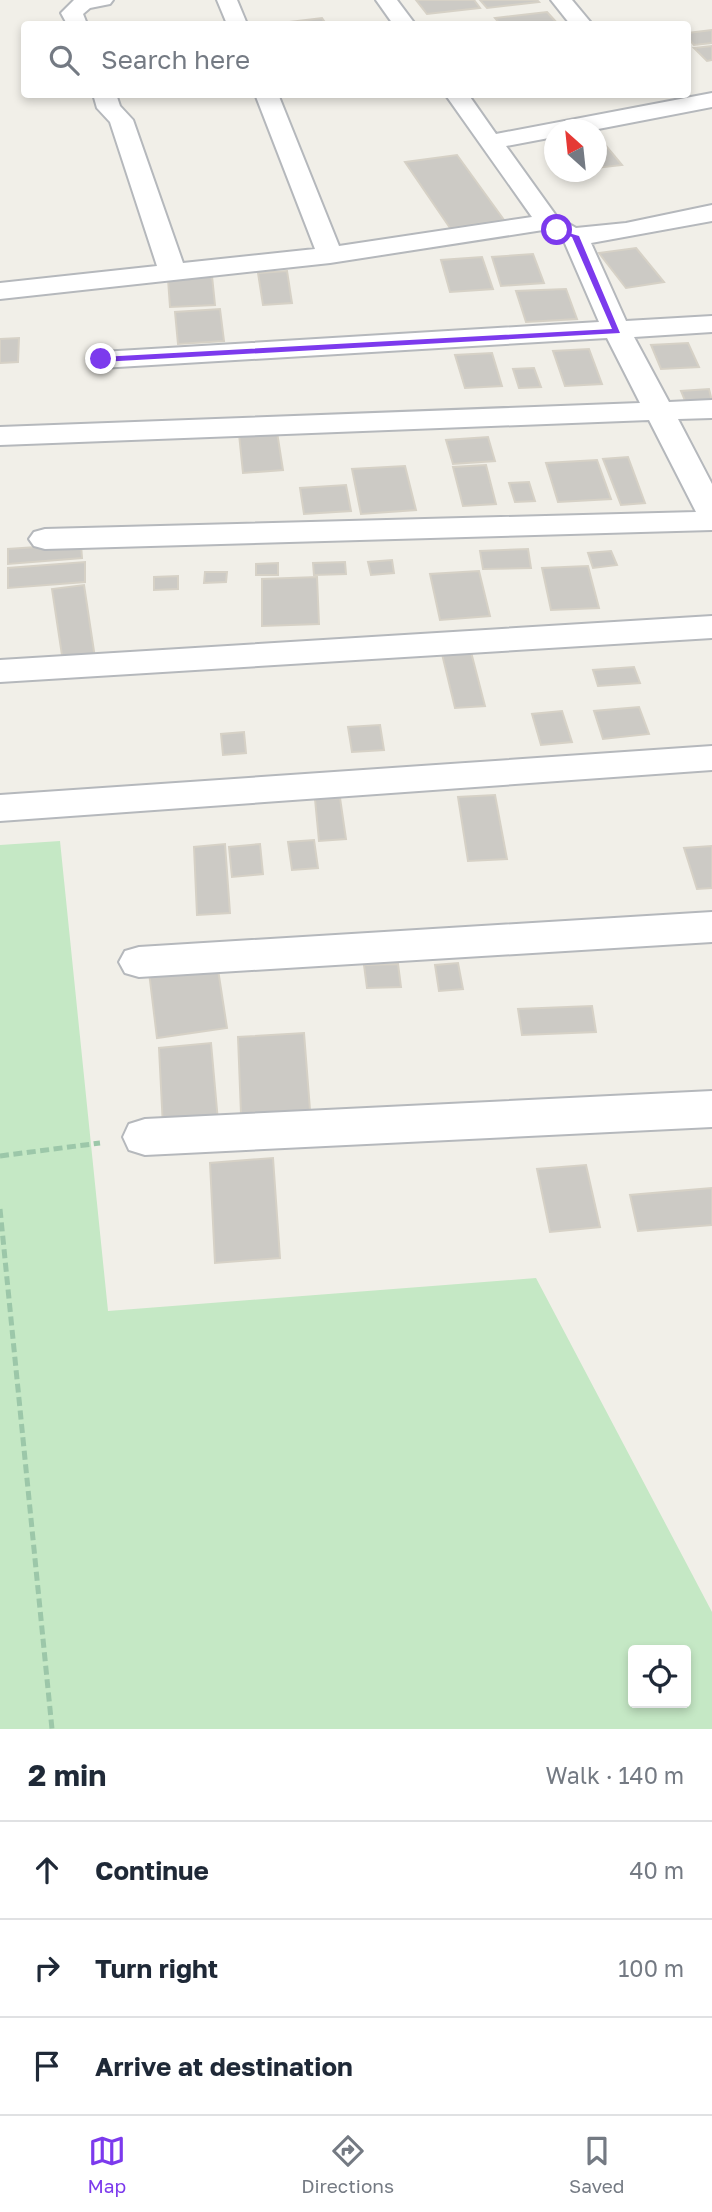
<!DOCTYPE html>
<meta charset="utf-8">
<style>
body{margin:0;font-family:"Golos Text",sans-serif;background:#f2f2f3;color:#1f2937}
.controls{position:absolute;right:21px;bottom:21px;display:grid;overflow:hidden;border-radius:7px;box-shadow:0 4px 10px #0003}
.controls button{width:63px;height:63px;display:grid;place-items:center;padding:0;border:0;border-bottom:2px solid #e0e1e3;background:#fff;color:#1f2937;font:35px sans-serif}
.compass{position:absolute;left:544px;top:119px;width:63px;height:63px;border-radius:50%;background:#fff;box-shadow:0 4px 10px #0003;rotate:333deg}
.stop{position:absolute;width:21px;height:21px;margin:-16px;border:5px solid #7c3aed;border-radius:50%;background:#fff}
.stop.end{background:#7c3aed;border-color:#fff;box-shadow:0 2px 7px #0008}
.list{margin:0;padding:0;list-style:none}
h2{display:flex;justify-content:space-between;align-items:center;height:91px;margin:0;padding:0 28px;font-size:30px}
h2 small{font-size:23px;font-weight:400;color:#747a83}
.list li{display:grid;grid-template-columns:46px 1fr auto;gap:21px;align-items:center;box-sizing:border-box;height:98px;padding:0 28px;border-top:2px solid #e0e1e3}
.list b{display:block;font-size:26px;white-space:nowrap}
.list em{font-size:23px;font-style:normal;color:#747a83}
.icon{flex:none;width:38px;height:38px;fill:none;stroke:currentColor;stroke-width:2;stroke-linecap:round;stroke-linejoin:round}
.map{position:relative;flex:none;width:712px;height:1729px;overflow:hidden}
.search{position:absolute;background:#fff;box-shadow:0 4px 10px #0003;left:21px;right:21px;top:21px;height:77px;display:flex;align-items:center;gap:18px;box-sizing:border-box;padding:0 24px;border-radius:7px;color:#747a83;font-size:26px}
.sheet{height:385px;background:#fff}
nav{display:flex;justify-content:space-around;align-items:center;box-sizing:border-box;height:98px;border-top:2px solid #e0e1e3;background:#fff;font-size:19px;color:#747a83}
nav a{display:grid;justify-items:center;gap:4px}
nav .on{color:#7c3aed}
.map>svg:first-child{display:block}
.green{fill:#c5e8c5;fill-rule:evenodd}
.building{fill:#cccac5;stroke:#d6d1c6;stroke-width:2}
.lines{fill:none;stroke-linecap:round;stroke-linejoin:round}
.minor-casing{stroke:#b5b8bc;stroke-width:4}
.path{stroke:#9cc7a9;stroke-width:5;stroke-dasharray:9 4.5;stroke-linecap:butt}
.minor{fill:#fff;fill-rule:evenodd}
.route{fill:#7c3aed}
</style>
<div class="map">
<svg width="712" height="1729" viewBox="0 0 712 1729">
<rect width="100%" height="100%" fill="#f1efe8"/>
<path class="green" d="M60 841 108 1311 536 1278 712 1612V1729H0V845ZM633 1650H686V1703H633Z"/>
<g class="building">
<polygon points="416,0 474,0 480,8 427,14"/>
<polygon points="480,0 537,0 539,2 487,8"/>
<polygon points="547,12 558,24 500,24 495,18"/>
<polygon points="322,18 326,24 281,23"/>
<polygon points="712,30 712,43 694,45 688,38 688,33"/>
<polygon points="712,46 712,60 707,61 694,48"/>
<polygon points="596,135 597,135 622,165 596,168"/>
<polygon points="457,155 504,220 450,228 405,162"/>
<polygon points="636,248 664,282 626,288 599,253"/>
<polygon points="533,254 544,283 501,286 492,257"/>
<polygon points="482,257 493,289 450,292 441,260"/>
<polygon points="287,271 292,303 263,305 258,273"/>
<polygon points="212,276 215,305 170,307 168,279"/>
<polygon points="566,289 577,319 526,322 516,291"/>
<polygon points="220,309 224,341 178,344 175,312"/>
<polygon points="19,338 18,362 0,363 0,339"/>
<polygon points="688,343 699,367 661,369 651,345"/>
<polygon points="589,349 602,384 565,386 553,351"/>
<polygon points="492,353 502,386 465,388 455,355"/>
<polygon points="534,368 541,387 519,388 513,369"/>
<polygon points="709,389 712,401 686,403 681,391"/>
<polygon points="277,432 283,470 243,473 239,434"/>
<polygon points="488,437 495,461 453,464 446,440"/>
<polygon points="628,457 645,503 621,505 603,459"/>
<polygon points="597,460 611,499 558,502 546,463"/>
<polygon points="486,465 496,504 463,506 453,467"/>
<polygon points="405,466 416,510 361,514 352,469"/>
<polygon points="529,482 535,501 515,502 509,483"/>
<polygon points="346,485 351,511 304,514 300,488"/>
<polygon points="81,544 82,558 8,564 8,549"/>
<polygon points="528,549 531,568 483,569 480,551"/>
<polygon points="611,551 617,565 593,568 588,553"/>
<polygon points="392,560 394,573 371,575 368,562"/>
<polygon points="85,562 85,582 8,588 8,568"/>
<polygon points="345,562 346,574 314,575 313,563"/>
<polygon points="278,563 278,575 256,575 256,564"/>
<polygon points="588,566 599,608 551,610 542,568"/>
<polygon points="479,571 490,616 440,620 430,574"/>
<polygon points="205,572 227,572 226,582 204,583"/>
<polygon points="178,576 178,589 154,590 154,577"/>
<polygon points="317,577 319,624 262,626 262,579"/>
<polygon points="84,585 95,658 63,662 52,589"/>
<polygon points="471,652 485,706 455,708 442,654"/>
<polygon points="634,667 640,683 598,686 593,670"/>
<polygon points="639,707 649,734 603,739 594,711"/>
<polygon points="562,711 572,742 541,745 532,714"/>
<polygon points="380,725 384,750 352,752 348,727"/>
<polygon points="244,732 246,753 223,755 221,734"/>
<polygon points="495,795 507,859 468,861 458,797"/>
<polygon points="340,798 346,839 319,841 315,799"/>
<polygon points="314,840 318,868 292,870 288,842"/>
<polygon points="225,844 230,913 197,915 194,847"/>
<polygon points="260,844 263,874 232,877 229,847"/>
<polygon points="712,846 712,888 697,889 684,848"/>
<polygon points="217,963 227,1028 157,1038 149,972"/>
<polygon points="458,963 463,989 439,991 435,965"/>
<polygon points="398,964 401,987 367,988 364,965"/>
<polygon points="592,1006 596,1032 522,1035 518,1009"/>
<polygon points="304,1033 310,1110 241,1114 238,1037"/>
<polygon points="211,1043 218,1121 163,1127 159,1048"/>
<polygon points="273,1158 280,1258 215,1263 210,1163"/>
<polygon points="586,1165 600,1227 550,1232 537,1169"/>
<polygon points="712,1188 712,1225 638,1231 630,1195"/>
</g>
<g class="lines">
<g class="minor-casing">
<g id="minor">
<polygon points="74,0 113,0 110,4 90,8 83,14 87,24 67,24 61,13"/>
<polygon points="217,0 237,0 247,24 227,24"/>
<polygon points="376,0 397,0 415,24 393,24"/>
<polygon points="551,0 572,0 592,24 570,24"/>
<polygon points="712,93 712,107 593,130 554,130 554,137 506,146 557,217 576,228 626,223 712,205 712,221 591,243 626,321 712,316 712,332 634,337 669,402 712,400 712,418 678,419 712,484 712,530 45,549 34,546 29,539 34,532 45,529 696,512 649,420 0,445 0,427 640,403 607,338 101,368 91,366 87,360 91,354 101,352 599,322 564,241 543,230 330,263 0,299 0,283 157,266 110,122 97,108 93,94 116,94 120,106 133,120 183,263 315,249 255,94 278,94 339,246 532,217 445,94 468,94 496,134"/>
<polygon points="712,616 712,638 0,682 0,660"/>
<polygon points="712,746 712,770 0,821 0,795"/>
<polygon points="712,912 712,942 139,977 125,973 119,962 125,951 139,947"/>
<polygon points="712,1091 712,1127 145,1155 129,1150 123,1137 129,1124 145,1119"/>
</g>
</g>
<g class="path">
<polyline points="0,1156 100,1143"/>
<polyline points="0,1209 52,1729"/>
</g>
<use href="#minor" class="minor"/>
</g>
<polygon class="route" points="555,229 579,236 620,333 101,362 97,359 101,357 612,329 572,237 555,232"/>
</svg>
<div class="controls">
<button><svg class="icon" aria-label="locate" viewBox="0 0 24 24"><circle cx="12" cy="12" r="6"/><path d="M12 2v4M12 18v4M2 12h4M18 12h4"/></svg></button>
</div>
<svg class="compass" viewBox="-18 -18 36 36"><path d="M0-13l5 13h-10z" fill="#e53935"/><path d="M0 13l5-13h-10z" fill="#747a83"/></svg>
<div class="stop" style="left:557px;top:230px"></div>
<div class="stop end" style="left:101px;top:359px"></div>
<div class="search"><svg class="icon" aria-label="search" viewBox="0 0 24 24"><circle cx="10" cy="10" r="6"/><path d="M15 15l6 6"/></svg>Search here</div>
</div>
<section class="sheet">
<h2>2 min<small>Walk · 140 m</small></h2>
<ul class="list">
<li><svg class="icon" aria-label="ahead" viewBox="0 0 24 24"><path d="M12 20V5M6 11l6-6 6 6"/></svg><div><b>Continue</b></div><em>40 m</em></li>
<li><svg class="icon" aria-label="right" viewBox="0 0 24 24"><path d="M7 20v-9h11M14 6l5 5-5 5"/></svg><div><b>Turn right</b></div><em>100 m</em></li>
<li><svg class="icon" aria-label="arrive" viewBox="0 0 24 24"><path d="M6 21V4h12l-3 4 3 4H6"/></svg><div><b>Arrive at destination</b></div></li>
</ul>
</section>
<nav>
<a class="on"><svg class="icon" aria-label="map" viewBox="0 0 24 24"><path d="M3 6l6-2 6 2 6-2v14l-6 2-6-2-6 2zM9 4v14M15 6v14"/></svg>Map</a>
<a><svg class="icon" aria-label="directions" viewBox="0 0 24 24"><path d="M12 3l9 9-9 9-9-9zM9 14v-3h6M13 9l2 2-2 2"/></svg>Directions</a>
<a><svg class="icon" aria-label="saved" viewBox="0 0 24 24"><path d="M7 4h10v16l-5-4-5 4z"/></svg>Saved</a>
</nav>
